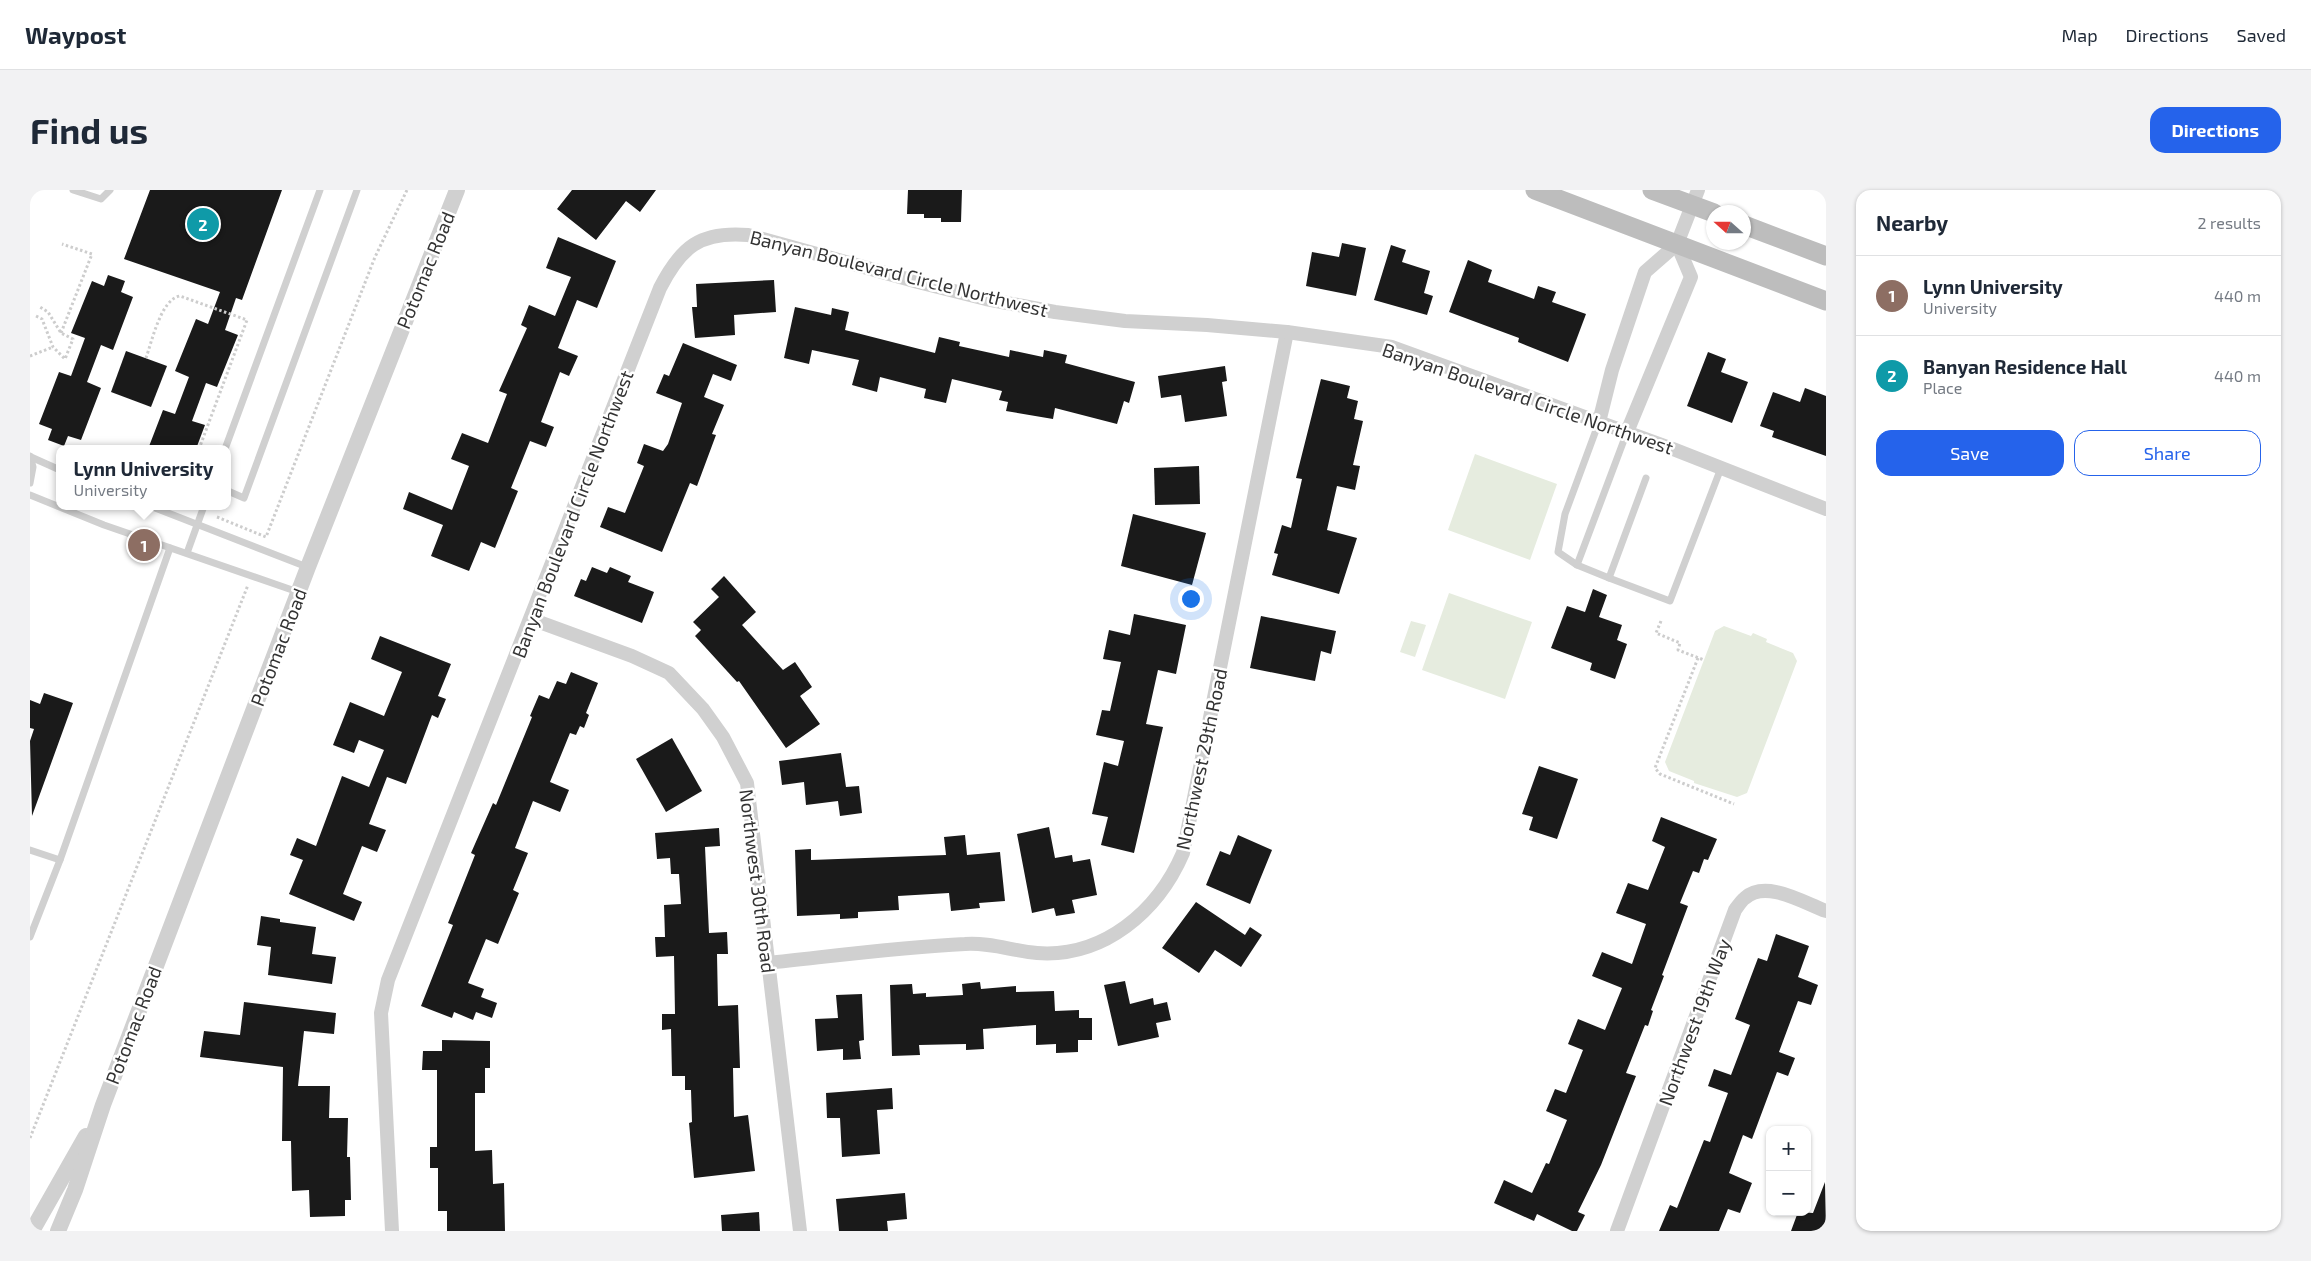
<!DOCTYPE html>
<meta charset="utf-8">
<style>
body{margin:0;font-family:"Exo 2",sans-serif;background:#f2f2f3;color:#1f2937}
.controls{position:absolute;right:15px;bottom:15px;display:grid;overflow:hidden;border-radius:10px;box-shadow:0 1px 4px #0004}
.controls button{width:45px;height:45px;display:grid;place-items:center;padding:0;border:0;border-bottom:1px solid #e0e1e3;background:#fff;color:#1f2937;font:25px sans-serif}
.compass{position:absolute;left:1676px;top:15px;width:45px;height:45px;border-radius:50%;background:#fff;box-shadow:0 1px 4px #0004;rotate:291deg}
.you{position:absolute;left:1160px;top:408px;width:18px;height:18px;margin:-12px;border:4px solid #fff;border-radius:50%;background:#1a73e8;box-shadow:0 0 0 8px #1a73e833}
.badge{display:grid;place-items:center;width:32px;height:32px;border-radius:50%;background:#2563eb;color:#fff;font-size:16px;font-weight:700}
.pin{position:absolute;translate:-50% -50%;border:2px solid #fff;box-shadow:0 1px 5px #0006}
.popup{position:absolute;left:26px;top:255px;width:175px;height:65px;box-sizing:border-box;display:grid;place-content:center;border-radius:10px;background:#fff;filter:drop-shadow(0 1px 4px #0005);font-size:16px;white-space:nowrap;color:#747a83}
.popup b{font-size:19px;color:#1f2937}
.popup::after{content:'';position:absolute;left:50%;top:100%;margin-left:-10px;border:10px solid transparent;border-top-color:#fff}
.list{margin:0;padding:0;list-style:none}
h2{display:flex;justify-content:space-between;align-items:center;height:65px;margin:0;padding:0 20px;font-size:21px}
h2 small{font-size:16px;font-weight:400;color:#747a83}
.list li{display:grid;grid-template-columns:32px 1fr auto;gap:15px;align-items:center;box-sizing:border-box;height:80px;padding:0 20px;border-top:1px solid #e0e1e3}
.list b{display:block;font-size:19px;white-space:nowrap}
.list p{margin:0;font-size:16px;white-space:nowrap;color:#747a83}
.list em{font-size:16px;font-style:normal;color:#747a83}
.actions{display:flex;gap:10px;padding:15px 20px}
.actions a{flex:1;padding:11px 0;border:1px solid #2563eb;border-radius:15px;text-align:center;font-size:18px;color:#2563eb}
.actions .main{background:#2563eb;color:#fff}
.map{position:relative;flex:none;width:1796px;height:1041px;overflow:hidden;border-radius:15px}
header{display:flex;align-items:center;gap:30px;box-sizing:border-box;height:70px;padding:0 25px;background:#fff;border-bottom:1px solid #e0e1e3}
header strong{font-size:24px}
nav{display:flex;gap:28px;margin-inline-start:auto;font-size:18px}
.intro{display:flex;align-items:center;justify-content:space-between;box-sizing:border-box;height:120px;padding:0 30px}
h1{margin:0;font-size:35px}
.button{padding:12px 22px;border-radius:15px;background:#2563eb;color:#fff;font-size:18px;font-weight:700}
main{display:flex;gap:30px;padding:0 30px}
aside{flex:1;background:#fff;border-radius:15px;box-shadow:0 1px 4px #0004}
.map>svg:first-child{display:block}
.green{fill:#e6ecdf}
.building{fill:#1a1a1a}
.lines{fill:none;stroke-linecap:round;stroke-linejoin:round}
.path{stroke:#cdcdcd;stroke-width:3;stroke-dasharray:2.5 2.5;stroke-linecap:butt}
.service{stroke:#d0d0d0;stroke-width:7}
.minor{stroke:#d0d0d0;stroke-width:14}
.tertiary{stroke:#d0d0d0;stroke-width:16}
.secondary{stroke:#bdbdbd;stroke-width:19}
.labels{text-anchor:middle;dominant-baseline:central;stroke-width:5;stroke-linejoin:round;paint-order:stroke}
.street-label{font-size:19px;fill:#333;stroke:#fff}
</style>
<header>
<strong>Waypost</strong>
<nav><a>Map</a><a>Directions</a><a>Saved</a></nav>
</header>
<div class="intro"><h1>Find us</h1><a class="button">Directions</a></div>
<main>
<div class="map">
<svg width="1796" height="1041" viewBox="0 0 1796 1041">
<rect width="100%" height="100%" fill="#fff"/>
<g class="green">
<polygon points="1445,264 1527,294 1500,370 1418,340"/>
<polygon points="1419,403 1502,432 1475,509 1392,480"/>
<polygon points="1381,431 1396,435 1385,467 1370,462"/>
<polygon points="1694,436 1721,446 1723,443 1737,449 1736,452 1763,463 1767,471 1717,603 1707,607 1664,593 1664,591 1639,581 1635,572 1685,441"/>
</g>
<g class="building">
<polygon points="120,0 252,0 212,110 206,108 195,140 208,145 187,197 176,193 162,231 175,235 166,259 118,259 133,220 145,224 159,187 145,181 166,129 178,134 190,102 94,69"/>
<polygon points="542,0 626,0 610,22 596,11 566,50 527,19"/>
<polygon points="878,0 932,0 931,32 911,32 911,28 894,28 894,24 877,24"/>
<polygon points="528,47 586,71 567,118 547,110 528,158 548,166 539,186 530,182 511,232 524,237 516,257 500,251 481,298 488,301 465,358 451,352 439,381 401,366 413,335 373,319 379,302 422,320 439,276 421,269 432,243 458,253 477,204 469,201 497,138 491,135 499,115 525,126 541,87 516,78"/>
<polygon points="1312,53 1336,58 1326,106 1276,96 1282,62 1309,67"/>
<polygon points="1361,55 1376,60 1372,72 1400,81 1394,103 1403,106 1397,125 1344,110"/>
<polygon points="1438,70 1462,80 1458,92 1504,109 1508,96 1526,102 1522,112 1556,124 1538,172 1488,152 1489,148 1419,122"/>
<polygon points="78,85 95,91 91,102 103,107 83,160 71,155 57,192 71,198 51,250 38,246 34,256 18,250 22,239 9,234 29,182 41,186 55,148 41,143 62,91 74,96"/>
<polygon points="744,90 746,122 704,125 705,145 665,148 662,117 667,117 666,94"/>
<polygon points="765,117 801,125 802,118 819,122 815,140 905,163 909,147 930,152 929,156 979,167 980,160 1013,167 1014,160 1037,165 1035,173 1105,192 1099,213 1094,211 1087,234 1025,218 1023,229 976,221 978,212 969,210 972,201 922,189 916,213 894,208 896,199 850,187 847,202 822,195 829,170 782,160 779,174 754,168"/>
<polygon points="653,153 707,175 701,191 683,184 674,207 694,215 682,244 686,245 667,296 660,293 632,362 570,337 578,317 595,323 614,276 607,273 614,254 633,261 638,254 652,213 626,203 634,184 639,186"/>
<polygon points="96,161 137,176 121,217 81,202"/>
<polygon points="1678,162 1696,169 1691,182 1718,192 1702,233 1657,216"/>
<polygon points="1195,176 1197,191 1192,192 1197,226 1155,232 1151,205 1131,208 1128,186"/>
<polygon points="1291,189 1320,196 1317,208 1328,211 1324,229 1333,231 1323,275 1330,276 1325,300 1307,296 1297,340 1327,348 1309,404 1242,385 1248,364 1244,363 1252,335 1261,338 1272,289 1266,288"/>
<polygon points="1775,198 1796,206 1796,266 1742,247 1744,241 1730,236 1743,202 1770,212"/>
<polygon points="1169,276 1170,314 1125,315 1124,278"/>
<polygon points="1103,324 1176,343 1162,395 1091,376"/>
<polygon points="562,377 577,383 580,377 601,386 598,392 624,402 612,433 544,406 551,389 556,391"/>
<polygon points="694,386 726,422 712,435 753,480 765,472 782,497 770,506 790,534 756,558 709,491 707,492 665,446 671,440 663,432 689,407 681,399"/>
<polygon points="1563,399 1577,405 1569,427 1592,435 1587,450 1597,454 1585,489 1560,480 1562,473 1521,458 1537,416 1555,422"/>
<polygon points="1104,424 1156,435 1146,484 1128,480 1116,534 1133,537 1104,663 1071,655 1078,627 1062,624 1074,572 1088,576 1094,551 1066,545 1072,520 1080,521 1091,472 1073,469 1079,440 1100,445"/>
<polygon points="1231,426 1306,441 1301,464 1291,461 1285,491 1220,478"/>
<polygon points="350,446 421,474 408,506 416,509 408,528 402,525 376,594 357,587 339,634 356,640 347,662 332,656 313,704 332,712 324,731 259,704 273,670 260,665 267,648 286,656 312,586 339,597 354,560 329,550 324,563 303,555 320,512 354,526 372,482 341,469"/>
<polygon points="541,482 568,493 556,523 559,525 554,538 550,536 546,545 540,543 520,592 539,600 530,622 503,611 485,658 498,663 483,700 489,703 468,754 456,749 438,793 454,799 451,807 467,813 462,828 446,822 443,830 424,822 422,828 391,816 423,735 418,733 445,665 441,663 463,613 466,615 502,527 500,526 509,505 519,509 527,491 536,494"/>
<polygon points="14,503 43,513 2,626 0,551 4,539 0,538 0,510 10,514"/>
<polygon points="642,548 672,601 636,622 606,569"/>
<polygon points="811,563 816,597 829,596 832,623 810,626 808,611 776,615 774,592 752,595 749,571"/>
<polygon points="1509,576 1548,589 1527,649 1499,640 1503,627 1492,624"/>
<polygon points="1631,627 1687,649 1678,670 1674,669 1669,683 1663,681 1650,713 1658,716 1632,785 1634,786 1621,820 1623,821 1618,836 1615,835 1596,883 1606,886 1571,975 1548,1022 1555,1025 1547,1041 1542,1041 1507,1024 1504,1031 1464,1013 1474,990 1502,1003 1516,973 1519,974 1537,930 1516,921 1525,899 1536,903 1553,860 1538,854 1548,829 1575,840 1592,798 1562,786 1572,762 1602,774 1616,734 1586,723 1598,693 1618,700 1635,657 1622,651"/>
<polygon points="1019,637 1025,668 1042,665 1043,672 1060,669 1067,705 1042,710 1045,723 1026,726 1024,718 1002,723 987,644"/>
<polygon points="689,638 690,656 675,657 679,743 697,742 698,764 687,764 688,816 708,815 710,878 703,878 704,927 718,925 725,981 664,988 659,933 662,932 661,900 655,900 655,886 642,886 641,839 632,840 632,824 645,824 644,766 626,767 625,747 635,747 634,715 651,714 649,684 641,684 640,668 627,669 625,643"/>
<polygon points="935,645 937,665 970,662 975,711 949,713 950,718 921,721 919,703 868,706 869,720 828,722 828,728 810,729 810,724 767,726 765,660 781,659 781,670 916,665 914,647"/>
<polygon points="1208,645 1242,660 1220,714 1176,695 1190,661 1200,665"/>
<polygon points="1166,712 1215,745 1220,737 1232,745 1211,777 1185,760 1169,783 1132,758"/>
<polygon points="231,726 250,729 250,732 286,737 282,764 306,767 302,794 238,785 241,757 227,755"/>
<polygon points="1746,744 1779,756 1768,787 1788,795 1781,815 1768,811 1749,862 1765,868 1758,886 1747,882 1722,949 1713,945 1699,983 1722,993 1710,1023 1698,1019 1689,1041 1629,1041 1640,1015 1647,1018 1674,950 1680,952 1698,903 1678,896 1684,879 1701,885 1720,835 1705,829 1728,768 1737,771"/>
<polygon points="1095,791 1100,814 1123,808 1124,815 1137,812 1141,830 1126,833 1129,847 1088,856 1074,795"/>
<polygon points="950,792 951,799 986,796 986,802 1024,801 1025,821 1049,820 1049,828 1062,828 1062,850 1048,850 1048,862 1026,863 1026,854 1006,855 1006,835 953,839 954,859 936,860 936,854 889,855 890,865 862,866 860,795 882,794 883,804 896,803 896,807 933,805 932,794"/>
<polygon points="832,804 834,850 829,851 831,869 813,870 813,859 787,861 785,829 808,828 806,805"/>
<polygon points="214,812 306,823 304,844 274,841 268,896 300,896 299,928 318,928 317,967 320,967 321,1010 315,1010 315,1026 280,1027 279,1000 262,1001 261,951 252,951 253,877 170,867 174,841 210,845"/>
<polygon points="412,850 460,851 460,878 455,878 455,903 445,903 445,961 462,960 463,994 474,993 475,1041 417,1041 417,1021 408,1021 408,978 400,978 400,957 407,957 407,880 392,880 393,861 412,861"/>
<polygon points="862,898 863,919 847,920 850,964 812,967 810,928 797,928 796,903"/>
<polygon points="1795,992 1796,1041 1761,1041 1768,1022 1783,1023"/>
<polygon points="875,1003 877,1029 857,1031 858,1041 809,1041 806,1009"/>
<polygon points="729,1022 730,1041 692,1041 691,1025"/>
</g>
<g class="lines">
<g class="path">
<polyline points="6,126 12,129 23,157 35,169 43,149 31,143 18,122 10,117"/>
<polyline points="31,143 62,64 32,54"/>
<polyline points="0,166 23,157"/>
<path d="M116 168C122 151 131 109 150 106L217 130 169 259"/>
<polyline points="187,327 236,347 345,67 377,0"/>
<polyline points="1631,431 1626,443 1650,453 1648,460 1674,470"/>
<polyline points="1668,468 1625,578 1630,584 1704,614"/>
<polyline points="0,948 218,395"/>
</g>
<g class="service">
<polyline points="43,0 71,9 80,0"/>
<polyline points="1569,232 1535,324 1528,362 1547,375 1579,388"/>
<polyline points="195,259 290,0"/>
<polyline points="0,266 3,277 0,293"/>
<polyline points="1,267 30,280"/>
<polyline points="1616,288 1579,388 1640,411 1691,278"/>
<polyline points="198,301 214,308 327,0"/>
<polyline points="0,305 74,335 268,402"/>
<polyline points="120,316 277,377"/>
<polyline points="157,363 174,316"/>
<polyline points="1547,375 1597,242"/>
<polyline points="0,660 30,670"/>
<polyline points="0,747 30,670 140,358"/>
</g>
<g class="minor">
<polyline points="1569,232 1582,180 1615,82 1647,54 1668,0"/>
<polyline points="1597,242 1661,87 1647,54"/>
<polyline points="501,429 602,466 639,483 673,519 693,547 717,593 770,1041"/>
<path d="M738 773C804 766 870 757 935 754 959 752 983 761 1007 763 1074 768 1128 721 1153 663L1257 142"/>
<path d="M362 1041 351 823 358 790 630 98C651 57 670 41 718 45L888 92 956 109 1025 122 1095 131 1177 135 1257 142 1362 157 1643 259 1796 319"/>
<path d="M1587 1041 1705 720C1708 716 1711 711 1715 708 1736 689 1774 713 1796 721"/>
</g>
<g class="tertiary">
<polyline points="2,1041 56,946"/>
<polyline points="28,1041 45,1000 73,915 278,377 427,0"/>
</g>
<g class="secondary">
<polyline points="1505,0 1796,111"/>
<polyline points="1622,0 1684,23"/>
<polyline points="1714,35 1796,66"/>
</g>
</g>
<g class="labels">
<g class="street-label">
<text transform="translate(395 80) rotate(-68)">Potomac Road</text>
<text transform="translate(869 83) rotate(14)">Banyan Boulevard Circle Northwest</text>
<text transform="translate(1498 208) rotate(19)">Banyan Boulevard Circle Northwest</text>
<text transform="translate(542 324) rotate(-69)">Banyan Boulevard Circle Northwest</text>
<text transform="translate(248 457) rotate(-69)">Potomac Road</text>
<text transform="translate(1171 569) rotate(-78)">Northwest 29th Road</text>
<text transform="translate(728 691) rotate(83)">Northwest 30th Road</text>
<text transform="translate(1664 832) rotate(-70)">Northwest 19th Way</text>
<text transform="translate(103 835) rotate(-69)">Potomac Road</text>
</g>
</g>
</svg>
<div class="controls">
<button>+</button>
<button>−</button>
</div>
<svg class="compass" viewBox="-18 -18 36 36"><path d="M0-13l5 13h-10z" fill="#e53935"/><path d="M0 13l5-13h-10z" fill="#747a83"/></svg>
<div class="you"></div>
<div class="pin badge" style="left:114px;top:355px;background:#8d6e63">1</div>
<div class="popup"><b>Lynn University</b>University</div>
<div class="pin badge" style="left:173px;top:34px;background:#0f9aa8">2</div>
</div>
<aside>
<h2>Nearby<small>2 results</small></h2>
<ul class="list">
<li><span class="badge" style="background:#8d6e63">1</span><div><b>Lynn University</b><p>University</p></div><em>440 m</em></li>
<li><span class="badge" style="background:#0f9aa8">2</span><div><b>Banyan Residence Hall</b><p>Place</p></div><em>440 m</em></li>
</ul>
<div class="actions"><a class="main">Save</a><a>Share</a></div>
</aside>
</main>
